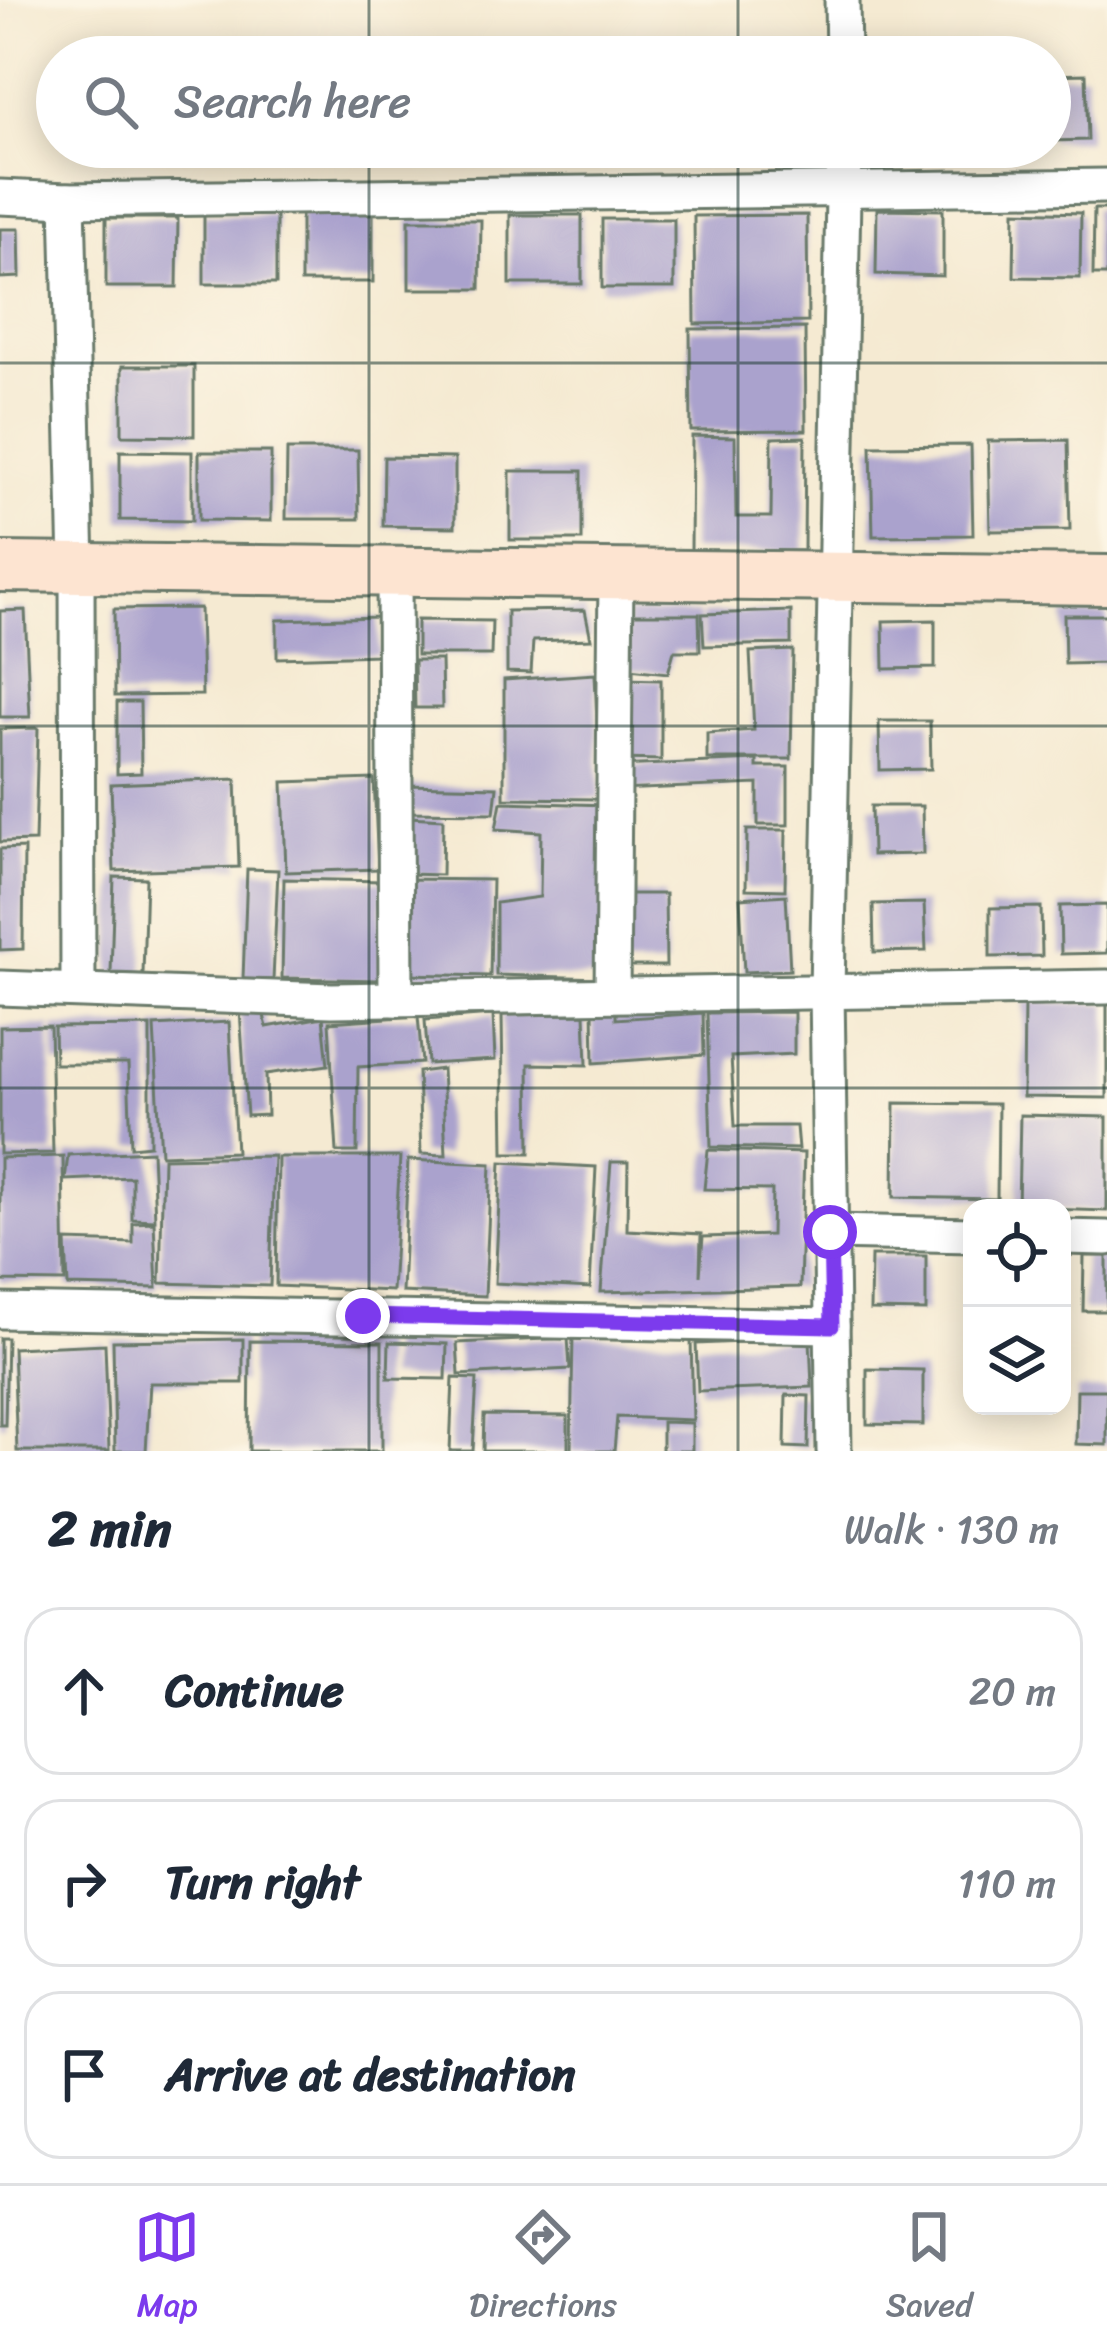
<!DOCTYPE html>
<meta charset="utf-8">
<style>
body{margin:0;font-family:Sriracha,sans-serif;background:#f6f6f7;color:#1f2937}
.controls{position:absolute;right:36px;bottom:36px;display:grid;overflow:hidden;border-radius:24px;box-shadow:0 6px 30px #0003}
.controls button{width:108px;height:108px;display:grid;place-items:center;padding:0;border:0;border-bottom:3px solid #e0e1e3;background:#fff;color:#1f2937;font:60px sans-serif}
.stop{position:absolute;width:36px;height:36px;margin:-27px;border:9px solid #7c3aed;border-radius:50%;background:#fff}
.stop.end{background:#7c3aed;border-color:#fff;box-shadow:0 3px 12px #0008}
.list{margin:0;padding:0;list-style:none}
h2{display:flex;justify-content:space-between;align-items:center;height:156px;margin:0;padding:0 48px;font-size:51px}
h2 small{font-size:39px;font-weight:400;color:#747a83}
.list li{display:grid;grid-template-columns:78px 1fr auto;gap:36px;align-items:center;box-sizing:border-box;height:168px;margin:0 24px 24px;padding:0 24px;border:3px solid #e0e1e3;border-radius:36px}
.list b{display:block;font-size:45px;white-space:nowrap}
.list em{font-size:39px;font-style:normal;color:#747a83}
.icon{flex:none;width:66px;height:66px;fill:none;stroke:currentColor;stroke-width:2;stroke-linecap:round;stroke-linejoin:round}
.map{position:relative;flex:none;width:1107px;height:1451px;overflow:hidden}
.search{position:absolute;background:#fff;box-shadow:0 6px 30px #0003;left:36px;right:36px;top:36px;height:132px;display:flex;align-items:center;gap:30px;box-sizing:border-box;padding:0 42px;border-radius:66px;color:#747a83;font-size:45px}
.sheet{height:732px;background:#fff}
nav{display:flex;justify-content:space-around;align-items:center;box-sizing:border-box;height:168px;border-top:3px solid #e0e1e3;background:#fff;font-size:33px;color:#747a83}
nav a{display:grid;justify-items:center;gap:6px}
nav .on{color:#7c3aed}
.map>svg:first-child{display:block}
.building{fill:#aaa2cd}
.lines{fill:none;stroke-linecap:round;stroke-linejoin:round}
.minor-casing{stroke:#6a7a6b;stroke-width:39}
.secondary-casing{stroke:#6a7a6b;stroke-width:54}
.minor{stroke:#fff;stroke-width:33}
.secondary{stroke:#fde4d1;stroke-width:48}
.route{stroke:#7c3aed;stroke-width:15}
.grid{fill:none;stroke:#1f3d34;stroke-width:3;stroke-opacity:0.55}
</style>
<div class="map">
<svg width="1107" height="1451" viewBox="0 0 1107 1451">
<rect width="100%" height="100%" fill="#fcf5e5"/>
<filter id="ink" filterUnits="userSpaceOnUse"><feTurbulence type="fractalNoise" baseFrequency=".00833" numOctaves="2"/><feDisplacementMap in="SourceGraphic" scale="24" xChannelSelector="R" yChannelSelector="G"/><feConvolveMatrix kernelMatrix="1 2 1 2 8 2 1 2 1" color-interpolation-filters="sRGB"/></filter>
<filter id="wash" filterUnits="userSpaceOnUse"><feTurbulence type="fractalNoise" baseFrequency=".004" numOctaves="4" result="noise"/><feDisplacementMap in="SourceGraphic" scale="48" xChannelSelector="R" yChannelSelector="G"/><feGaussianBlur stdDeviation="2.7" result="paint"/><feColorMatrix in="noise" values="0 0 0 0 0 0 0 0 0 0 0 0 0 0 0 0 0 1.4 0 .05"/><feComposite in="paint" operator="in"/></filter>
<g filter="url(#wash)">
<rect width="100%" height="100%" fill="#f5ead2"/>
<g id="blocks">
<g class="building">
<polygon points="1086,74 1088,140 1050,141 1050,75"/>
<polygon points="880,147 942,147 942,151 880,153"/>
<polygon points="877,209 943,210 943,276 876,274"/>
<polygon points="1094,209 1107,209 1107,275 1093,275"/>
<polygon points="1015,211 1081,213 1080,278 1014,277"/>
<polygon points="301,212 373,213 373,282 301,282"/>
<rect x="204" y="215" width="72" height="69"/>
<rect x="510" y="215" width="72" height="69"/>
<polygon points="807,215 808,322 695,324 694,216"/>
<polygon points="106,218 178,218 177,287 106,287"/>
<rect x="602" y="219" width="72" height="69"/>
<polygon points="409,220 481,220 480,289 409,289"/>
<polygon points="0,229 19,229 20,277 0,278"/>
<polygon points="805,328 806,430 691,431 690,329"/>
<polygon points="122,366 194,366 194,436 122,435"/>
<polygon points="692,436 735,437 736,517 771,517 772,438 805,437 804,551 691,550"/>
<polygon points="1068,440 1070,530 990,531 988,441"/>
<polygon points="971,445 973,535 873,536 871,446"/>
<polygon points="287,450 358,450 359,519 286,519"/>
<polygon points="120,451 192,452 192,521 120,520"/>
<polygon points="199,452 271,452 271,521 199,520"/>
<polygon points="384,457 455,458 455,527 383,526"/>
<rect x="510" y="471" width="72" height="69"/>
<polygon points="200,608 202,695 115,696 114,609"/>
<polygon points="25,610 30,717 0,717 0,611"/>
<polygon points="585,610 591,639 533,641 531,673 507,672 507,611"/>
<polygon points="791,611 791,644 704,646 702,614"/>
<polygon points="627,614 699,614 700,651 674,651 668,673 628,669"/>
<polygon points="1064,615 1107,615 1107,663 1065,664"/>
<polygon points="378,617 379,655 277,658 277,620"/>
<polygon points="417,620 492,621 491,655 417,655"/>
<polygon points="935,620 935,668 884,669 883,621"/>
<polygon points="793,650 791,759 707,759 707,733 754,730 750,652"/>
<polygon points="414,660 441,660 442,708 415,708"/>
<polygon points="595,674 600,799 504,798 504,680"/>
<polygon points="620,679 661,680 661,760 620,759"/>
<polygon points="117,702 140,702 141,773 117,774"/>
<polygon points="879,721 930,721 931,769 880,770"/>
<polygon points="38,728 35,841 0,842 0,729"/>
<polygon points="757,760 757,767 788,767 788,825 758,825 758,784 619,790 618,766"/>
<polygon points="236,779 239,867 114,871 111,784"/>
<polygon points="374,779 378,869 286,872 283,782"/>
<polygon points="403,785 497,787 494,813 403,812"/>
<polygon points="501,802 607,805 602,978 496,975 496,903 540,897 541,832 496,829"/>
<polygon points="871,806 922,806 923,854 872,855"/>
<polygon points="408,817 443,819 442,875 407,874"/>
<polygon points="747,830 786,830 785,890 746,889"/>
<polygon points="24,848 23,949 0,950 0,849"/>
<polygon points="247,869 278,870 273,980 243,979"/>
<polygon points="114,877 146,878 143,974 111,973"/>
<polygon points="284,879 383,881 381,980 282,978"/>
<polygon points="403,879 492,880 490,976 405,974"/>
<polygon points="620,894 665,894 666,966 620,966"/>
<polygon points="786,895 790,970 744,972 740,898"/>
<polygon points="924,903 926,951 874,952 873,904"/>
<polygon points="1107,905 1107,953 1061,954 1060,906"/>
<polygon points="1041,907 1042,956 990,957 990,908"/>
<polygon points="1024,1002 1107,1004 1107,1098 1023,1097"/>
<polygon points="262,1008 267,1027 323,1017 328,1065 266,1074 267,1115 247,1116 240,1010"/>
<polygon points="593,1009 616,1009 616,1019 703,1013 704,1055 594,1063"/>
<polygon points="794,1012 794,1054 731,1057 735,1126 796,1126 798,1149 711,1147 707,1013"/>
<polygon points="585,1014 587,1065 529,1064 530,1153 504,1153 502,1015"/>
<polygon points="493,1015 495,1060 428,1064 425,1020"/>
<polygon points="418,1016 422,1063 358,1067 357,1152 337,1152 329,1022"/>
<polygon points="229,1022 236,1152 161,1155 154,1026"/>
<polygon points="50,1026 53,1153 0,1154 0,1027"/>
<polygon points="150,1026 150,1145 131,1147 128,1064 55,1064 54,1027"/>
<polygon points="442,1069 446,1155 421,1154 418,1072"/>
<polygon points="895,1103 998,1104 997,1199 894,1197"/>
<polygon points="1020,1115 1107,1117 1107,1211 1018,1208"/>
<polygon points="708,1150 804,1153 800,1287 601,1292 611,1162 628,1162 627,1230 701,1234 700,1276 703,1237 771,1235 772,1190 704,1189"/>
<polygon points="152,1151 155,1220 132,1219 132,1177 65,1180 68,1155"/>
<polygon points="63,1156 65,1282 0,1281 0,1158"/>
<polygon points="274,1156 270,1286 160,1283 163,1158"/>
<polygon points="278,1157 400,1157 392,1291 276,1286"/>
<polygon points="408,1160 491,1164 485,1296 402,1292"/>
<polygon points="501,1162 596,1167 590,1288 495,1283"/>
<polygon points="154,1222 157,1288 68,1286 66,1241 133,1243 133,1223"/>
<polygon points="871,1256 926,1256 926,1311 870,1310"/>
<polygon points="1084,1256 1107,1256 1107,1311 1083,1311"/>
<polygon points="573,1336 691,1340 693,1420 617,1417 614,1451 571,1451"/>
<polygon points="0,1338 7,1338 5,1425 0,1425"/>
<polygon points="568,1338 570,1369 459,1375 457,1343"/>
<polygon points="243,1339 243,1383 150,1383 146,1451 115,1451 113,1341"/>
<polygon points="810,1339 812,1387 698,1391 696,1344"/>
<polygon points="250,1341 382,1342 382,1451 249,1451"/>
<polygon points="389,1342 447,1344 446,1379 388,1378"/>
<polygon points="105,1344 109,1451 17,1451 13,1348"/>
<polygon points="867,1369 923,1370 923,1425 867,1424"/>
<polygon points="453,1378 477,1379 473,1451 450,1451"/>
<polygon points="1077,1390 1107,1390 1107,1445 1076,1444"/>
<polygon points="786,1395 809,1396 808,1448 785,1447"/>
<polygon points="484,1415 568,1416 568,1451 483,1451"/>
<polygon points="662,1422 692,1423 692,1451 662,1451"/>
</g>
</g>
</g>
<g filter="url(#ink)">
<use href="#blocks" fill-opacity="0" stroke="#6a7a6b" stroke-width="3"/>
<g class="lines">
<g class="minor-casing">
<g id="minor">
<polyline points="842,0 843,57"/>
<polyline points="0,197 68,200 1107,186"/>
<polyline points="68,200 77,568 78,988"/>
<polyline points="394,572 396,999"/>
<polyline points="0,988 332,1000 1107,987"/>
<polyline points="612,994 616,575"/>
<polyline points="830,1232 972,1235"/>
<polyline points="1062,1237 1107,1238"/>
<polyline points="0,1311 832,1326"/>
<polyline points="834,1451 827,991 844,147"/>
</g>
</g>
<g class="secondary-casing">
<polyline id="secondary" points="0,567 1107,580"/>
</g>
<use href="#minor" class="minor"/>
<use href="#secondary" class="secondary"/>
</g>
</g>
<g class="lines" filter="url(#ink)">
<polyline class="route" points="363,1316 832,1326 830,1232"/>
</g>
<path class="grid" d="M369 0V57M738 0V57M369 147V1451M738 147V1451M0 363H1107M0 726H1107M0 1088H1107"/>
</svg>
<div class="controls">
<button><svg class="icon" aria-label="locate" viewBox="0 0 24 24"><circle cx="12" cy="12" r="6"/><path d="M12 2v4M12 18v4M2 12h4M18 12h4"/></svg></button>
<button><svg class="icon" aria-label="layers" viewBox="0 0 24 24"><path d="M12 4l9 5-9 5-9-5zM3 14l9 5 9-5"/></svg></button>
</div>
<div class="stop" style="left:830px;top:1232px"></div>
<div class="stop end" style="left:363px;top:1316px"></div>
<div class="search"><svg class="icon" aria-label="search" viewBox="0 0 24 24"><circle cx="10" cy="10" r="6"/><path d="M15 15l6 6"/></svg>Search here</div>
</div>
<section class="sheet">
<h2>2 min<small>Walk · 130 m</small></h2>
<ul class="list">
<li><svg class="icon" aria-label="ahead" viewBox="0 0 24 24"><path d="M12 20V5M6 11l6-6 6 6"/></svg><div><b>Continue</b></div><em>20 m</em></li>
<li><svg class="icon" aria-label="right" viewBox="0 0 24 24"><path d="M7 20v-9h11M14 6l5 5-5 5"/></svg><div><b>Turn right</b></div><em>110 m</em></li>
<li><svg class="icon" aria-label="arrive" viewBox="0 0 24 24"><path d="M6 21V4h12l-3 4 3 4H6"/></svg><div><b>Arrive at destination</b></div></li>
</ul>
</section>
<nav>
<a class="on"><svg class="icon" aria-label="map" viewBox="0 0 24 24"><path d="M3 6l6-2 6 2 6-2v14l-6 2-6-2-6 2zM9 4v14M15 6v14"/></svg>Map</a>
<a><svg class="icon" aria-label="directions" viewBox="0 0 24 24"><path d="M12 3l9 9-9 9-9-9zM9 14v-3h6M13 9l2 2-2 2"/></svg>Directions</a>
<a><svg class="icon" aria-label="saved" viewBox="0 0 24 24"><path d="M7 4h10v16l-5-4-5 4z"/></svg>Saved</a>
</nav>
